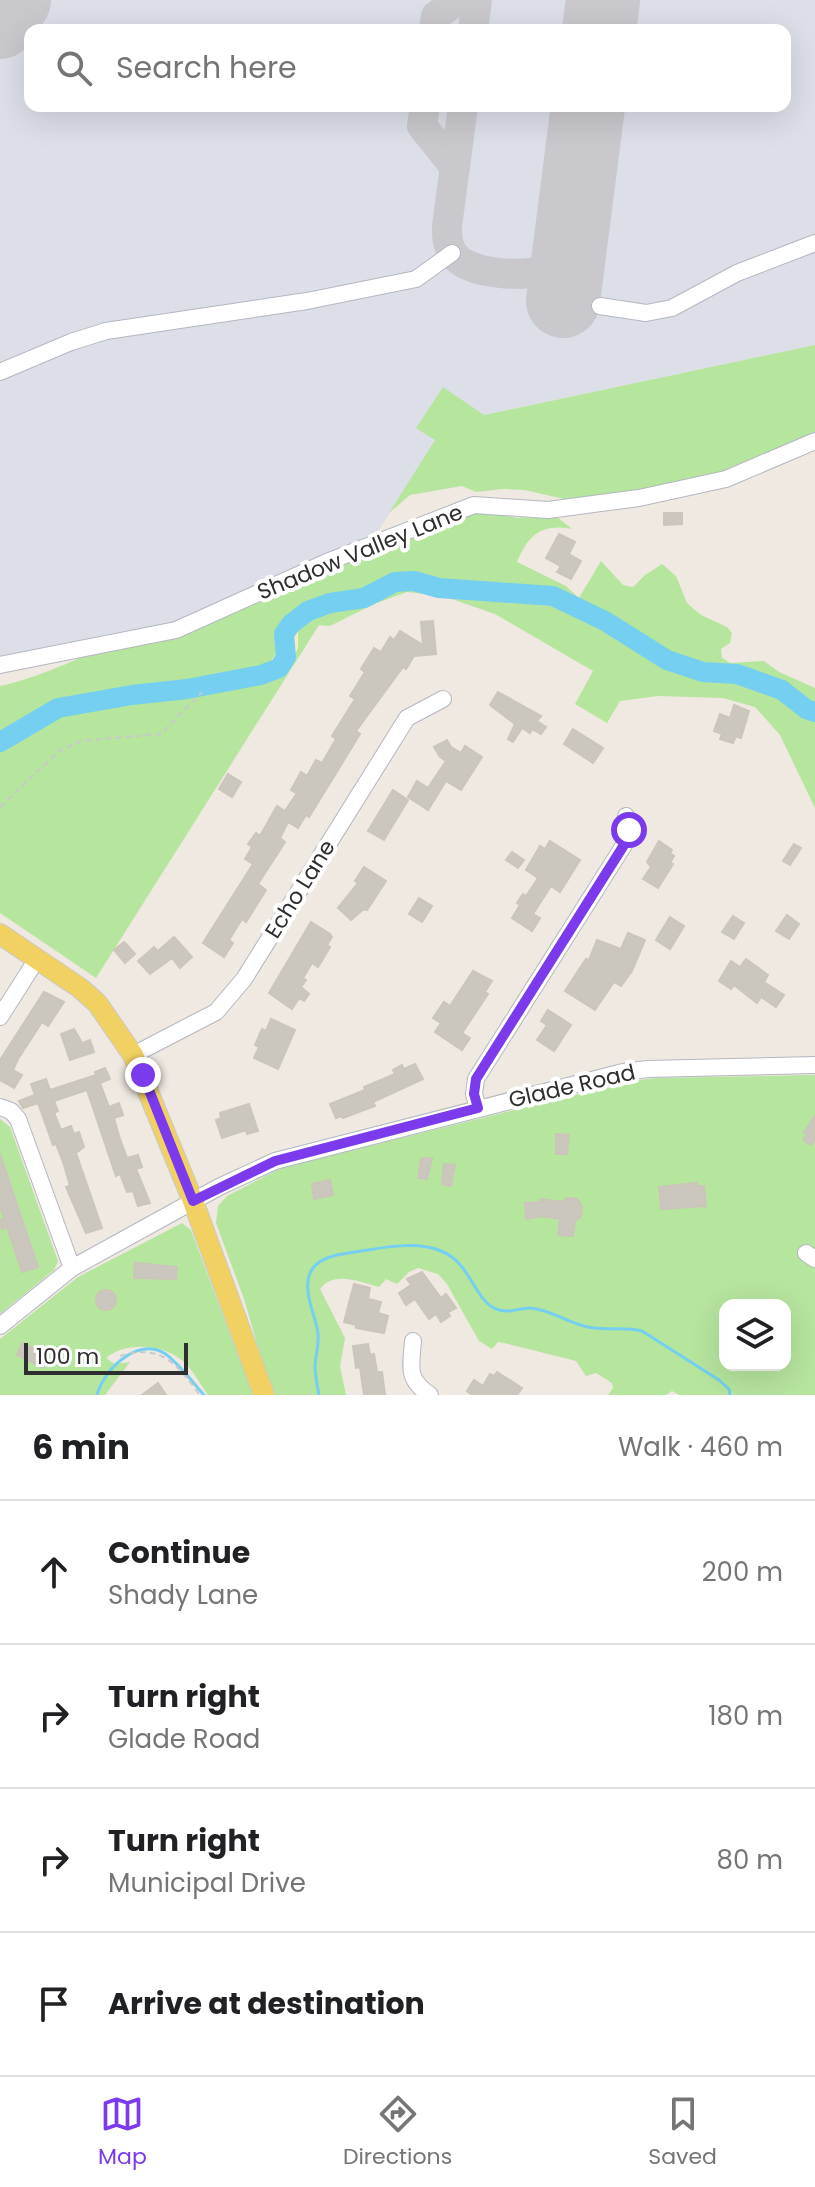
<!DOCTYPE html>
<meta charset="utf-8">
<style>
body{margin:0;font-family:Poppins,sans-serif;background:#f2f2f2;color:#202124}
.controls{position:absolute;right:24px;bottom:24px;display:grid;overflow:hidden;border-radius:16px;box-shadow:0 8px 32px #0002}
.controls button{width:72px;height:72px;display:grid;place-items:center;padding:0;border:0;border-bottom:2px solid #e0e0e0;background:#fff;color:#202124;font:40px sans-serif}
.scale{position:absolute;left:24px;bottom:20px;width:164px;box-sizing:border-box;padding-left:8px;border:4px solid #2e2e2e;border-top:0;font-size:22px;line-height:28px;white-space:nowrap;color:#2e2e2e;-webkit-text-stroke:6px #fff;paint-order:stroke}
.stop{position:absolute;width:24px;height:24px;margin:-18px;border:6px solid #7c3aed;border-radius:50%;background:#fff}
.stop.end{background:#7c3aed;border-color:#fff;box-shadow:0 2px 8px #0008}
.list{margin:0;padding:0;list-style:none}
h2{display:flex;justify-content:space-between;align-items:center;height:104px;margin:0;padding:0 32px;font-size:34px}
h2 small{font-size:26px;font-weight:400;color:#757577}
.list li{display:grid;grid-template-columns:52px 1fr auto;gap:24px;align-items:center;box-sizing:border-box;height:144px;padding:0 32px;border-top:2px solid #e0e0e0}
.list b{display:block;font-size:30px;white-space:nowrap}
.list p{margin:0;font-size:26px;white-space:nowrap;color:#757577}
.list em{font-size:26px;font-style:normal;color:#757577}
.icon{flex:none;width:44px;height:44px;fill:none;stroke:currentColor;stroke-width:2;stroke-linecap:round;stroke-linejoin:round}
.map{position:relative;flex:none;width:815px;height:1395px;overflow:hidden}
.search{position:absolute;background:#fff;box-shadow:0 8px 32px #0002;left:24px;right:24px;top:24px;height:88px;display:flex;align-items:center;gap:20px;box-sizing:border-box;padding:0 28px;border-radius:16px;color:#757577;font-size:30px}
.sheet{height:680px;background:#fff}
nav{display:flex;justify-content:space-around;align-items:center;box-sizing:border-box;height:112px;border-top:2px solid #e0e0e0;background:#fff;font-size:22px;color:#757577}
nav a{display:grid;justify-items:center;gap:4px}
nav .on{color:#7c3aed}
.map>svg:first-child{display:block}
.airport{fill:#dcdee8;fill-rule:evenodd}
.green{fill:#b6e59e;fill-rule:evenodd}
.sand{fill:#f3ecc5}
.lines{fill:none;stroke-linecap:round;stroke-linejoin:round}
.stream{stroke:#75cff0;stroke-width:3}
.river{stroke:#75cff0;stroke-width:20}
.taxiway{stroke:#c9c8cc;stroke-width:30}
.runway{stroke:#c9c8cc;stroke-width:74}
.building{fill:#cbc7bf;stroke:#cbc5ba;stroke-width:2}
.minor-casing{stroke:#b4b7c1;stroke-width:18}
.major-casing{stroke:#c9c9c9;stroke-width:22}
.path{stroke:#c9c9c9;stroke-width:2;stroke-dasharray:6 4;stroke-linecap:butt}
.minor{stroke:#fff;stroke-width:16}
.major{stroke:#f2d163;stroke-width:20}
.route{stroke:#7c3aed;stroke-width:10}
.labels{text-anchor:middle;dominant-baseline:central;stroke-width:8;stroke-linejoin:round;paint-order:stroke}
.street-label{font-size:22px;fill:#2e2e2e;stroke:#fff}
</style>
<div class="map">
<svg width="815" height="1395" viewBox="0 0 815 1395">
<rect width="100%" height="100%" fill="#efe9e1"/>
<path class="airport" d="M0 0H815V345L483 415 435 440 374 538 167 627 0 659ZM30 30H785V106H30Z"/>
<g class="green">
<polygon points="815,345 815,436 741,468 581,503 525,490 503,489 476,492 462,486 410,495 389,513 435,440 416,428 443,387 484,415"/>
<path d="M489 511 517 518 556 516 572 529C542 523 528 535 517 562L566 586 579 598 601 561 623 585 633 587 645 575 662 564 676 576 687 603 701 615 727 627 732 633 730 643 721 649 722 658 730 663 764 661 779 672 815 688V709L785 688 732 671 705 670 668 657 606 620 553 595 395 580 366 595 326 600 295 613 276 643 277 652 268 665 179 687 62 702 0 736V686C43 677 85 654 126 640 242 600 357 557 471 512Z"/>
<polygon points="413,583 442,590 553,600 605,622 666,662 705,675 731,678 769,688 780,693 804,713 815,717 815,808 780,735 755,707 723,698 658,696 620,701 607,723 575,704 593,671 495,614 443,596 407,592 374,604 330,626 319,625 96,978 0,913 0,745 60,710 261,681 298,648 298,629 318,611 349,605 394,585"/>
<path d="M815 1075V1395H679L672 1391 666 1395H608L613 1388 612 1383 596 1373 586 1376 576 1361 504 1343 498 1342 492 1349 479 1341 447 1284 438 1274 418 1268 409 1272 397 1284 386 1279 379 1287C361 1282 333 1270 320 1289L345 1338 340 1366 346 1395H272L244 1299 216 1223 218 1206 227 1196 281 1168 631 1081 656 1078ZM725 1305H785V1365H725Z"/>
<polygon points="0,1119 10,1127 58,1261 54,1270 0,1314"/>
<path d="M182 1223 191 1230 253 1395H208C201 1385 194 1372 185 1363 166 1344 126 1341 106 1358L115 1364 130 1362 105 1395H0V1339L78 1277Z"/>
</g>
<path class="sand" d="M412 579 441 586 553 595 606 620 668 657 705 670 732 671 780 685 815 709V717L804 713 780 693 769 688 731 678 705 675 666 662 605 622 553 600 404 583 349 605 318 611 298 629V648L290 667 261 681 60 710 0 745V736L62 702 179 687 268 665 277 652C274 623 301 604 328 600 340 598 354 600 366 595 384 588 390 580 412 579Z"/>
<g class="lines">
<g class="stream">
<path d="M97 1395C103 1371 136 1337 164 1353 177 1361 194 1384 204 1395"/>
<path d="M319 1395C317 1385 315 1374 315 1365 316 1354 319 1345 318 1334 317 1322 311 1310 309 1298 300 1255 336 1255 368 1250 391 1246 419 1242 441 1251 470 1262 474 1298 494 1308 507 1315 517 1308 530 1308 554 1310 571 1326 594 1328 611 1330 626 1327 642 1331L719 1380 729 1389 730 1395"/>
</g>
<polyline class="river" points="0,742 58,708 132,695 187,689 261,675 279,668 286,657 284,634 291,624 308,611 330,603 364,598 395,582 414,581 439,588 553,596 605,621 667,660 703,672 737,674 782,690 806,709 815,712"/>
<g class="taxiway">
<polyline points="434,30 436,16 457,0"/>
<polyline points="473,30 477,0"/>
<polyline points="425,106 422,126 455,167"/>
<path d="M463 106 447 226C447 237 447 247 455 256 470 275 531 279 551 267 560 262 565 252 570 243"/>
</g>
<g class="runway">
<polyline points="0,22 14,0"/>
<polyline points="599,30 603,0"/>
<polyline points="563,301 588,106"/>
</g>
</g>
<g class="building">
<polygon points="664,513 682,513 682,524 664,525"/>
<polygon points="559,534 575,542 569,554 581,561 571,579 557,572 561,566 546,558"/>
<polygon points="433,621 436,654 414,656 406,669 403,667 356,731 360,734 309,817 306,815 298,828 288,822 280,838 285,842 258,884 266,890 246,922 242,919 229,940 233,943 224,957 203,943 253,864 245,859 252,847 248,844 256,833 260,836 277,806 285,811 297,793 291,790 301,772 307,776 316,760 322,763 336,739 332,736 355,699 350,696 365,672 361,669 374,648 381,652 390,637 394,640 400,631 423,645 421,622"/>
<polygon points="498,692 541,716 537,721 546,727 541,734 532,729 530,733 522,728 513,742 508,739 515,724 490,705"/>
<polygon points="734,705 749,711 741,738 736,736 733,743 720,739 722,734 714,731 720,714 730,718"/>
<polygon points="573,729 603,748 593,763 564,744"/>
<polygon points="447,740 451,747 461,753 465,746 482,757 461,790 446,781 428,810 408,797 417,781 428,788 446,761 440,757 434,747"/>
<polygon points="228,774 241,782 232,797 219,789"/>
<polygon points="393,790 408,800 384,840 368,831"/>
<polygon points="550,841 580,860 560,892 551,886 533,914 540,918 532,931 512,918 520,905 517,903 523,894 526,896 538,878 526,870 540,846 545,849"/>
<polygon points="659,841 672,850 670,853 674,856 670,863 673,864 658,888 643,879 651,867 647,862"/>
<polygon points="794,844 801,848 790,865 783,861"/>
<polygon points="512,852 524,860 518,868 506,860"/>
<polygon points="364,867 386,881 367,910 364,909 351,920 338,908 358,883 355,881"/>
<polygon points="419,898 432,906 422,922 409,914"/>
<polygon points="787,915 799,924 789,939 776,931"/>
<polygon points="733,916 744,923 734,939 722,932"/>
<polygon points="670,917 684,926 670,949 656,940"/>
<polygon points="311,922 330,934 332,937 327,945 330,947 318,967 312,963 303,978 306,980 301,987 309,994 304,1001 299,998 292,1009 269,993"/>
<polygon points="628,933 645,940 632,971 621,986 614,982 595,1010 565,991 586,959 589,960 597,940 621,949"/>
<polygon points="174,937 192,957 180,968 172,958 150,974 138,961 154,947 158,951"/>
<polygon points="124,942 135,954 125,963 114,950"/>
<polygon points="746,959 768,975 764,982 784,995 776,1007 761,997 757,1003 734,985 731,989 719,981 731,961 740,967"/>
<polygon points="473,971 492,981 485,992 488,994 462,1033 470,1038 462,1050 435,1032 441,1023 433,1018 444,1002 450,1006"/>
<polygon points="44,992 64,1002 48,1026 42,1022 18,1059 13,1070 22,1075 14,1088 0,1080 0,1060"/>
<polygon points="548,1010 571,1025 554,1051 537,1040 547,1025 541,1021"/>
<polygon points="271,1019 295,1030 278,1069 254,1058 259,1047 255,1045 262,1029 266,1031"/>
<polygon points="74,1029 82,1043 90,1040 94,1052 70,1060 61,1034"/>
<polygon points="415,1064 423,1079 373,1102 375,1106 343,1118 342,1116 336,1118 330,1104 365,1090 364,1087 395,1074 393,1070 402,1065 404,1069"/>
<polygon points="105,1068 110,1079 100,1083 109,1107 119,1103 123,1115 114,1118 119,1136 127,1158 138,1155 142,1167 136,1169 150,1203 138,1206 133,1191 127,1192 120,1174 116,1176 87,1090 54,1101 58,1111 54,1113 61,1130 71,1126 74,1134 79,1132 84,1147 76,1153 102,1228 86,1233 66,1187 70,1186 64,1165 56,1144 53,1145 38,1103 23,1108 19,1101 35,1095 31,1084 46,1079 50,1090 96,1075 95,1072"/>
<polygon points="249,1104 258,1131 247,1134 246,1130 222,1138 216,1120 221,1118 220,1113"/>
<polygon points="815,1116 815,1140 811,1145 803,1140 807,1135 804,1133"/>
<polygon points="556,1134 569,1135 567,1154 556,1154"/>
<polygon points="0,1154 38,1267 22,1272 7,1227 2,1229 0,1224 0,1220 5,1218 0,1207"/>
<polygon points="432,1158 427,1179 418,1178 421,1159"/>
<polygon points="444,1164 455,1165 451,1186 442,1184"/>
<polygon points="330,1180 333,1195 314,1199 312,1184"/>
<polygon points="697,1183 698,1186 704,1186 706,1206 661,1209 659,1187"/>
<polygon points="567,1198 577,1199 582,1206 581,1216 575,1221 573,1236 558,1235 560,1219 542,1216 526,1219 525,1203 540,1202 541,1199 562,1202"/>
<polygon points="135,1263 177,1267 176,1279 134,1278"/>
<polygon points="422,1272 441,1298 446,1294 456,1308 448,1312 450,1316 441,1322 436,1314 429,1319 415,1299 406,1305 399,1293 411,1285 407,1279"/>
<polygon points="354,1284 370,1288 368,1299 381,1302 378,1313 388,1316 384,1333 356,1328 356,1325 344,1322"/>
<circle cx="106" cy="1300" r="10"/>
<polygon points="22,1343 49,1357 43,1368 17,1355"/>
<polygon points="368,1344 370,1355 374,1354 377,1372 382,1372 385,1395 364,1395 360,1367 356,1368 353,1346"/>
<polygon points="497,1372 522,1388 517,1395 472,1395 467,1391 474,1380 483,1386 490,1374 494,1376"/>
<polygon points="158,1383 166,1395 142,1395"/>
</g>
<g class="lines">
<g class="minor-casing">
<g id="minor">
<polyline points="600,306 646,313 672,308 737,273 815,243"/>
<polyline points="0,372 71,342 106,331 307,301 416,279 452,253"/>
<polyline points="0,665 176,630 327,562 474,505 548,510 639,498 726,479 815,441"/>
<polyline points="0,1017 37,959"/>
<polyline points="133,1055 216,1012 244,979 407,718 443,699"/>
<polyline points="0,1107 11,1111 18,1119 72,1268"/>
<polyline points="478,1108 474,1094 476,1079 624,845 629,830 626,816"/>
<polyline points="806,1253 815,1259"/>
<polyline points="0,1326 72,1268 219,1187 275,1161 623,1072 648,1069 815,1065"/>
<path d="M413 1341C411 1367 406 1379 430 1395"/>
</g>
</g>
<g class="major-casing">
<polyline id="major" points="0,934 80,988 97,1003 133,1055 193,1201 264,1395"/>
</g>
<g class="path">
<polyline points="0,807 59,751 81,741 161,734 202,692"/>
<path d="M120 1356C163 1343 177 1365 200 1395"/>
</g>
<use href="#minor" class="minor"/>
<use href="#major" class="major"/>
</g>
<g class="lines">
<polyline class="route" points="143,1075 193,1201 275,1161 478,1108 474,1094 476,1079 624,845 629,830"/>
</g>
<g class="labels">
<g class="street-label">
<text transform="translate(360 552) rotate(-22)">Shadow Valley Lane</text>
<text transform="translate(300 889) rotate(-58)">Echo Lane</text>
<text transform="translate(572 1086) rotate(-13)">Glade Road</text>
</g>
</g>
</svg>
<div class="controls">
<button><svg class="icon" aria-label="layers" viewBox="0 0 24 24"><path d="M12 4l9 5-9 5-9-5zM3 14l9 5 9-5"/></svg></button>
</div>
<div class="scale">100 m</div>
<div class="stop" style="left:629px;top:830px"></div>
<div class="stop end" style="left:143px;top:1075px"></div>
<div class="search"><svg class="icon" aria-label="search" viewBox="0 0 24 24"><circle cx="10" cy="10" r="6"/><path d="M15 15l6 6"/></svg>Search here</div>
</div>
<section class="sheet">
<h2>6 min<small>Walk · 460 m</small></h2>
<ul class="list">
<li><svg class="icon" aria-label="ahead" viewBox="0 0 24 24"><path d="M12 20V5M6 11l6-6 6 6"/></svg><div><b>Continue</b><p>Shady Lane</p></div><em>200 m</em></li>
<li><svg class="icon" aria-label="right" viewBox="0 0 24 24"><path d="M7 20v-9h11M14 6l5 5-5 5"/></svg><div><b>Turn right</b><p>Glade Road</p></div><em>180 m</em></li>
<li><svg class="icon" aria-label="right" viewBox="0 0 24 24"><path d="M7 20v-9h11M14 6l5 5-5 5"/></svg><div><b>Turn right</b><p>Municipal Drive</p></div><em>80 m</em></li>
<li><svg class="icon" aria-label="arrive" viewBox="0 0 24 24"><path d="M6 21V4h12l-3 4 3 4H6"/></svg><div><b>Arrive at destination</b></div></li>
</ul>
</section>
<nav>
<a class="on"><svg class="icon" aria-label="map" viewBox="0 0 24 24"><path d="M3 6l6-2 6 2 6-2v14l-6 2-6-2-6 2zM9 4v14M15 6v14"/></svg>Map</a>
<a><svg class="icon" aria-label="directions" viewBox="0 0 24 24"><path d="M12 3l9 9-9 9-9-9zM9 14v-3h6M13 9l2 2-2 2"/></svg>Directions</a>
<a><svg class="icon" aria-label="saved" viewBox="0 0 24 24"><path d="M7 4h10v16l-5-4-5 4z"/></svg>Saved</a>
</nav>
